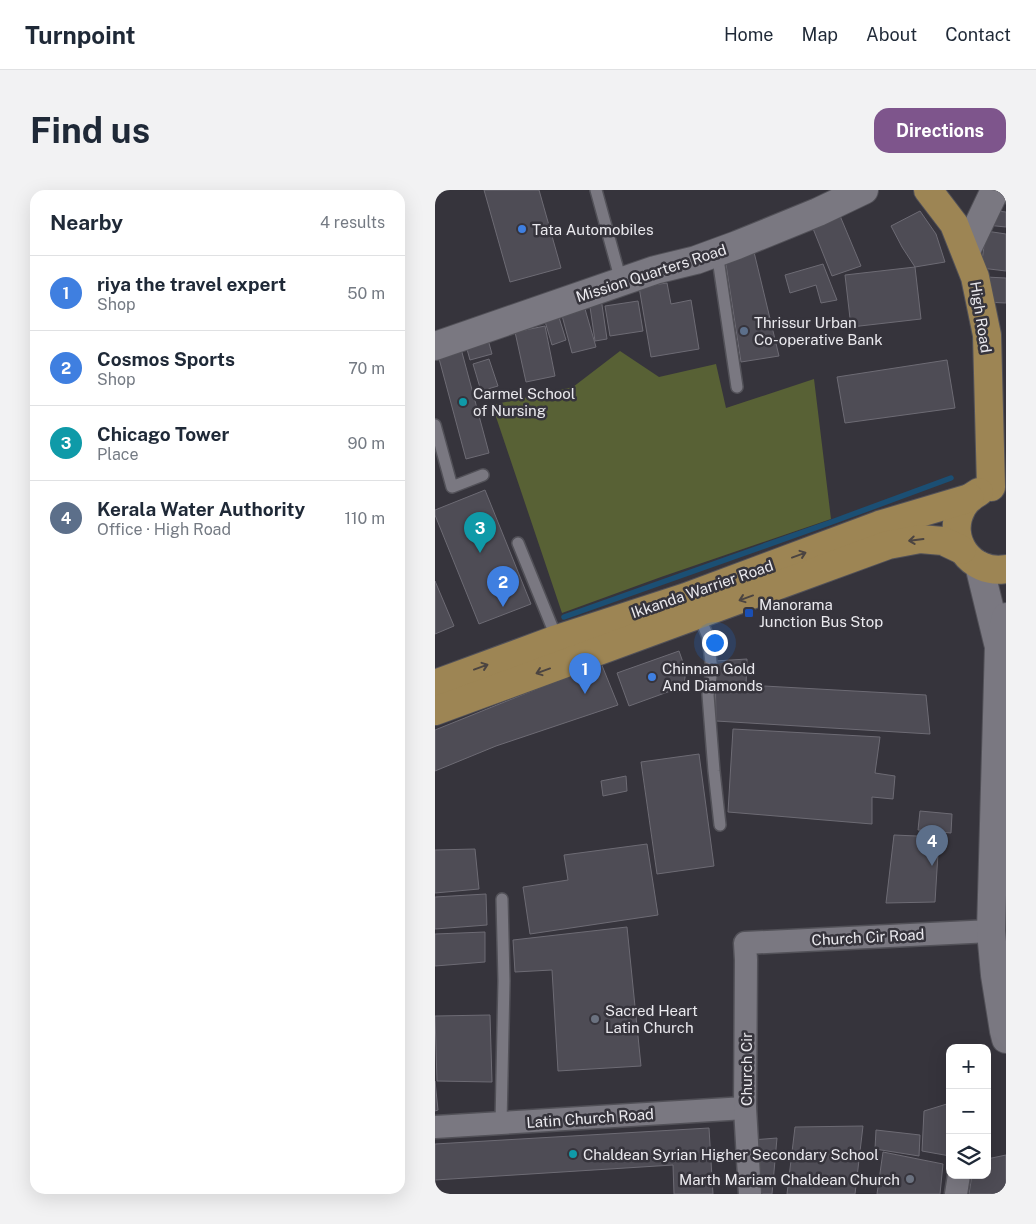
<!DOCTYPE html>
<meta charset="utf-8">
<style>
body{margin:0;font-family:"Public Sans",sans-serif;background:#f2f2f3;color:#1f2937}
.controls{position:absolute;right:15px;bottom:15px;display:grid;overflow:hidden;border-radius:10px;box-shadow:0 5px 20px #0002}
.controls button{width:45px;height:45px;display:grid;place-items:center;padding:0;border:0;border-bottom:1px solid #e0e1e3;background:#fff;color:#1f2937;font:25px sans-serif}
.you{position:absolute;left:279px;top:452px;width:18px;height:18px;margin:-12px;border:4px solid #fff;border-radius:50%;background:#1a73e8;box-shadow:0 0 0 8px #1a73e833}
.badge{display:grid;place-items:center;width:32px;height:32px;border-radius:50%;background:#7e558c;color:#fff;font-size:16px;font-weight:700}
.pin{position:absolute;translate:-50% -41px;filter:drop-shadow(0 1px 2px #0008)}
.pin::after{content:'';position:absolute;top:26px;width:18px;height:15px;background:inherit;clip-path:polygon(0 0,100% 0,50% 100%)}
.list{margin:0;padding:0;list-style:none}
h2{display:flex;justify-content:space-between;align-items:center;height:65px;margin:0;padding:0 20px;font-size:21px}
h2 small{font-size:16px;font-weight:400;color:#747a83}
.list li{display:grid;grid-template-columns:32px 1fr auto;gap:15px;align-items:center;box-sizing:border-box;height:75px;padding:0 20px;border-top:1px solid #e0e1e3}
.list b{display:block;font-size:19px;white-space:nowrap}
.list p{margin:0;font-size:16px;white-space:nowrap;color:#747a83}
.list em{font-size:16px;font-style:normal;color:#747a83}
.icon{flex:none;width:28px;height:28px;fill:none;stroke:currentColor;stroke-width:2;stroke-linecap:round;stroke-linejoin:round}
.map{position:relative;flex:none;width:571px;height:1004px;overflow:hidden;border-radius:15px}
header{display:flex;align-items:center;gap:30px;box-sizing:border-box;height:70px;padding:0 25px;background:#fff;border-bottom:1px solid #e0e1e3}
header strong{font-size:24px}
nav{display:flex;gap:28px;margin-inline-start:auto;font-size:18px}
.intro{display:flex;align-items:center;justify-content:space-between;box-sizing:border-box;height:120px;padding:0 30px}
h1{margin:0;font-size:35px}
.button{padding:12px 22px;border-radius:15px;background:#7e558c;color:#fff;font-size:18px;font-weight:700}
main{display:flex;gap:30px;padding:0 30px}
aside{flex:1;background:#fff;border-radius:15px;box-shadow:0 5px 20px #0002}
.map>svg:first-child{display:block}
.green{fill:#586135}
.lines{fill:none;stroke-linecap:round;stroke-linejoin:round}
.stream{stroke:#1b4f74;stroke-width:5.5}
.building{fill:#4e4c55;stroke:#6d6b74}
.lane-casing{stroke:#525158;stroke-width:14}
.street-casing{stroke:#525158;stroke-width:25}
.secondary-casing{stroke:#525158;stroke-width:30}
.primary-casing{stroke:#525158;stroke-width:30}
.lane{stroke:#7a7881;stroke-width:11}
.street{stroke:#7a7881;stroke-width:22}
.secondary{stroke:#7a7881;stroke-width:28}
.primary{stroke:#9d8554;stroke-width:28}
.oneway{stroke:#4b4441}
.shop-dot{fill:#3f7fe0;stroke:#36343c;stroke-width:2}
.service-dot{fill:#5c6f8a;stroke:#36343c;stroke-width:2}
.culture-dot{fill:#0f9aa8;stroke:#36343c;stroke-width:2}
.transit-dot{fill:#1a4fb4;stroke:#36343c;stroke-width:2}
.worship-dot{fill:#6b7280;stroke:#36343c;stroke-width:2}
.labels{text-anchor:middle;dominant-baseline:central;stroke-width:5;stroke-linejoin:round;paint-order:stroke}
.poi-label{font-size:15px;fill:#eae9ee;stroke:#36343c;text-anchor:start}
.street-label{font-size:15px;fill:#eae9ee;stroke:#36343c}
</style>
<header>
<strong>Turnpoint</strong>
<nav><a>Home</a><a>Map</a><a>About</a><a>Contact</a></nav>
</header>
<div class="intro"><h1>Find us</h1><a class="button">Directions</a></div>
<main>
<aside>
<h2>Nearby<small>4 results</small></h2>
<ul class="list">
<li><span class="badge" style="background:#3f7fe0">1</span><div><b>riya the travel expert</b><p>Shop</p></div><em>50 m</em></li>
<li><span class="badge" style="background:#3f7fe0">2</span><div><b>Cosmos Sports</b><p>Shop</p></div><em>70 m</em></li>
<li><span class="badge" style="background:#0f9aa8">3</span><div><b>Chicago Tower</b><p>Place</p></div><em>90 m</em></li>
<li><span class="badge" style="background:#5c6f8a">4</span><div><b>Kerala Water Authority</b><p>Office · High Road</p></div><em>110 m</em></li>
</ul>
</aside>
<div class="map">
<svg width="571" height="1004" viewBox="0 0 571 1004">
<rect width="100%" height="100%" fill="#36343c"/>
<polygon class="green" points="185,161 224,187 281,174 291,218 379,189 396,329 226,387 127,423 57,215 138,197"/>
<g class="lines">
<polyline class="stream" points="129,427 394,333 516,288"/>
</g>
<g class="building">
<polygon points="49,0 104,0 126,78 75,92"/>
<polygon points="552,20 571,22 571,37 551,35"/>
<polygon points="403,21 426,76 397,86 375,31"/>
<polygon points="485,21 501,44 510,72 480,77 467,57 456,36"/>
<polygon points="551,41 571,44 571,81 546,78"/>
<polygon points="319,62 344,166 306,172 290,68"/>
<polygon points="388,74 402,110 386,113 381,95 355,103 350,85"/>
<polygon points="480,77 486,129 416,137 410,85"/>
<polygon points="551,87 571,88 571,113 549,112"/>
<polygon points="232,93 236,114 256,110 264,159 216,167 204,97"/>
<polygon points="166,108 172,149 160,151 154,110"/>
<polygon points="203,111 208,141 175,146 170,116"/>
<polygon points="148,112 161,157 137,163 125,118"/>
<polygon points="123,124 131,150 117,155 109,128"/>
<polygon points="110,136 120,186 91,192 80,142"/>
<polygon points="52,146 57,164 35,170 30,152"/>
<polygon points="25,155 54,263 31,269 2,161"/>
<polygon points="54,169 63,196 46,201 38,174"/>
<polygon points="512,170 520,218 410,233 402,187"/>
<polygon points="50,300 96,414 44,434 0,325 0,320"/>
<polygon points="0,391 19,436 0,444"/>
<polygon points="244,461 250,478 250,490 241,499 194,516 182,483"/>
<polygon points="312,469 311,495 491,505 495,544 281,531 280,471"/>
<polygon points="166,473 183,515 61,556 0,581 0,540"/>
<polygon points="298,539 445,547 440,583 460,586 458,609 437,607 437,634 293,622"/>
<polygon points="264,564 279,676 222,684 206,572"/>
<polygon points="191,586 192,601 168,606 166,591"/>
<polygon points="485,621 517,624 516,643 483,640"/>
<polygon points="459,645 504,647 500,712 451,713"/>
<polygon points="212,654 223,725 95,744 88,697 133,690 129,665"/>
<polygon points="40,659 44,699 0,703 0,660"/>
<polygon points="51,704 52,735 0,739 0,707"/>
<polygon points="192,737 206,876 123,881 117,780 80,782 78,750"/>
<polygon points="50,742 50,772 0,776 0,744"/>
<polygon points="55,825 57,892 2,891 0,826"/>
<polygon points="0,891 3,920 0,921"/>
<polygon points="515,913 515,966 487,961 489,921"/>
<polygon points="428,936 420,1004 352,1004 360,937"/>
<polygon points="274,938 278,1004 239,1004 238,975 0,990 0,954"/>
<polygon points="441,940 485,945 484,966 440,959"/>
<polygon points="342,948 337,1004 319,1004 317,950"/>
<polygon points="448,962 508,974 505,1004 442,1004"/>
<polygon points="571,965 571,1004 534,1004 537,985 552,985 552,969"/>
</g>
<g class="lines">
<g class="lane-casing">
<g id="lane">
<polyline points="161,0 186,91"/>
<polyline points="282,62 302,197"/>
<polyline points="0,235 17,297 48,285"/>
<polyline points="83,353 122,449"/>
<polyline points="264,425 273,447 277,481 273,505 279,581 285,635"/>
<polyline points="66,933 69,791 67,709"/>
</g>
</g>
<g class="street-casing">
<g id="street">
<polyline points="0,937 310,918"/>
<polyline points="315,1004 310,918 311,770 310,753 556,741"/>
<polyline points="521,1004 524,985"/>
</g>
</g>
<g class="secondary-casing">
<g id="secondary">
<polyline points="531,61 560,0"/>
<polyline points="0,156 220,80 261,70 302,55 383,22 429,0"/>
<polyline points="544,375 563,453"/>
<polyline points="571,427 564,455 556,741 560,785 569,841 571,849"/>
</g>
</g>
<g class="primary-casing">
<g id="primary">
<polyline points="493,0 519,34 540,87 552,145 556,297"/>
<path d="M544 302C537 306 531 310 527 318 510 349 536 385 571 379"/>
<polyline points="0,494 122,449 251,407 444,335 535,308"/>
<polyline points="0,521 453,355 485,349 508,351 527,360"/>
</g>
</g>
<use href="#lane" class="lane"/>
<use href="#street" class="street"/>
<use href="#secondary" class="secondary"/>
<use href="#primary" class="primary"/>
</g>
<defs><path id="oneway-shaft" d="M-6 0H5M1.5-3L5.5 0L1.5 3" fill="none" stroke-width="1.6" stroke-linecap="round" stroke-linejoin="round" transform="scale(1.25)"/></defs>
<g class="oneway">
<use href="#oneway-shaft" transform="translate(481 350) rotate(173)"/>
<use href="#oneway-shaft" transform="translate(364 365) rotate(-20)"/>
<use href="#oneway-shaft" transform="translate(311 408) rotate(160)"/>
<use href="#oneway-shaft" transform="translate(46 477) rotate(-20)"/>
<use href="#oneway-shaft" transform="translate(108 481) rotate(160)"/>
</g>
<g class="shop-dot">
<circle cx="87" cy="39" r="5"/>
<circle cx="217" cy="487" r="5"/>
</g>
<circle class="service-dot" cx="309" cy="141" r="5"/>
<g class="culture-dot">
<circle cx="28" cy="212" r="5"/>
<circle cx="138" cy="964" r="5"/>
</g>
<rect class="transit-dot" x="309" y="418" width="10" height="10" rx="2.5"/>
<g class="worship-dot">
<circle cx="160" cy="829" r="5"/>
<circle cx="475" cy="989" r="5"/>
</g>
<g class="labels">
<g class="poi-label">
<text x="97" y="39">Tata Automobiles</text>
<text x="319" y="132">Thrissur Urban<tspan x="319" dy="17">Co-operative Bank</tspan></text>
<text x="38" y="203">Carmel School<tspan x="38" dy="17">of Nursing</tspan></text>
<text x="324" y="414">Manorama<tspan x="324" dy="17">Junction Bus Stop</tspan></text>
<text x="227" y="478">Chinnan Gold<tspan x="227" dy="17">And Diamonds</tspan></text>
<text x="170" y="820">Sacred Heart<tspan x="170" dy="17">Latin Church</tspan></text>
<text x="148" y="964">Chaldean Syrian Higher Secondary School</text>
<text x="465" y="989" text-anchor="end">Marth Mariam Chaldean Church</text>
</g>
<g class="street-label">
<text transform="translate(216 83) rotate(-18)">Mission Quarters Road</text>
<text transform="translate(546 127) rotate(81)">High Road</text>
<text transform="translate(267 399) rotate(-19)">Ikkanda Warrier Road</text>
<text transform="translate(433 747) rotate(-3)">Church Cir Road</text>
<text transform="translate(311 879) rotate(-90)">Church Cir</text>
<text transform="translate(155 928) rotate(-4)">Latin Church Road</text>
</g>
</g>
</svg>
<div class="controls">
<button>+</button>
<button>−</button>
<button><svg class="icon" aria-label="layers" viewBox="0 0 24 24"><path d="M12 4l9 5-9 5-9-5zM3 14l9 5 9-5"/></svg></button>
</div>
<div class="you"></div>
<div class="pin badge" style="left:150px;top:504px;background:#3f7fe0">1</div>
<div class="pin badge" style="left:68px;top:417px;background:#3f7fe0">2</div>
<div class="pin badge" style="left:45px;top:363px;background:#0f9aa8">3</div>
<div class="pin badge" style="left:497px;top:676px;background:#5c6f8a">4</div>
</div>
</main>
